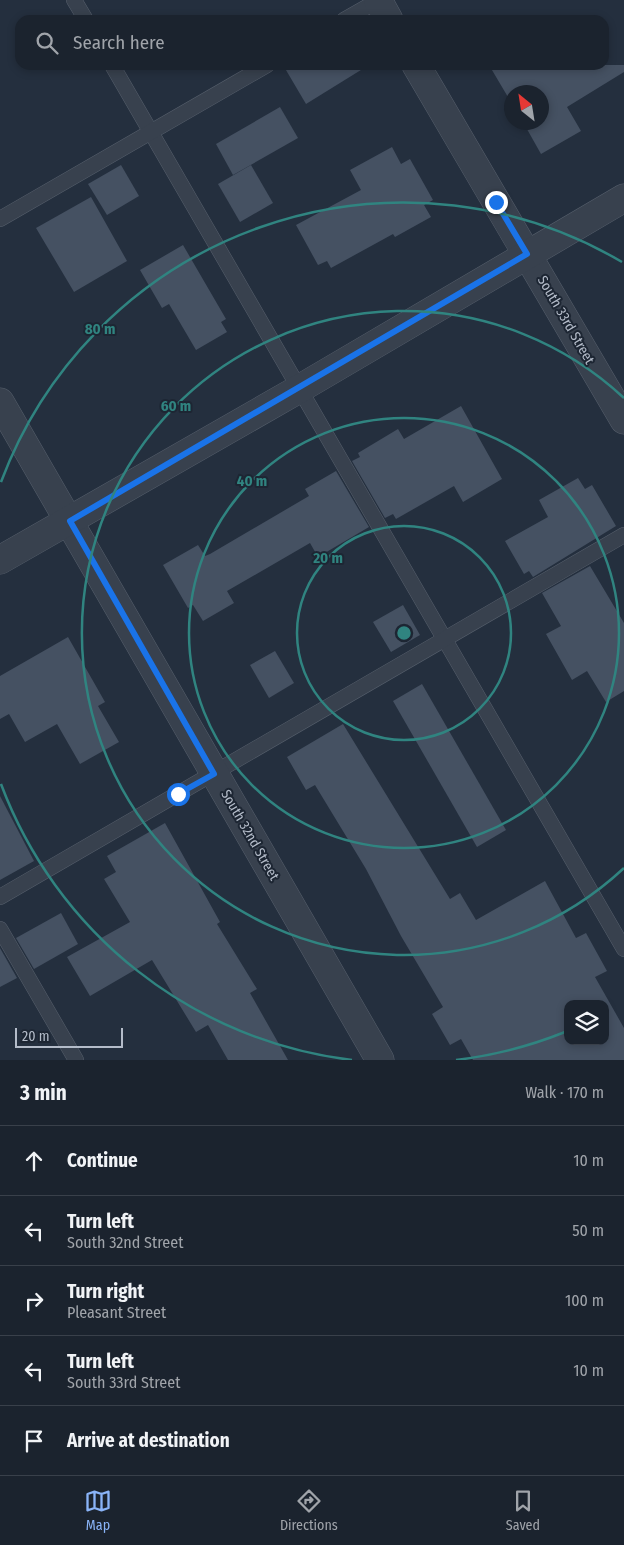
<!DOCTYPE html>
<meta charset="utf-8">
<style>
body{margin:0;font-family:"Fira Sans Condensed",sans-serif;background:#242b36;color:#f1f3f6}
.controls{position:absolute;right:15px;bottom:15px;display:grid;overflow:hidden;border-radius:10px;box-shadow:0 2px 8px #0003}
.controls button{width:45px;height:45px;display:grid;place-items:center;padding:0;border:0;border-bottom:1px solid #39404a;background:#1b232e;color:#f1f3f6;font:25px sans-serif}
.compass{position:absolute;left:504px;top:85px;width:45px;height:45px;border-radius:50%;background:#1b232e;box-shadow:0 2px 8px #0003;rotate:330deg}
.scale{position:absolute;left:15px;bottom:12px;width:108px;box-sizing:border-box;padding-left:5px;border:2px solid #b4bcc9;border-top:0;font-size:14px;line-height:18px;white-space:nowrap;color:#b4bcc9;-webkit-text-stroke:4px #1d2633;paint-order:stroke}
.stop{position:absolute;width:15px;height:15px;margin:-11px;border:4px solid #1a73e8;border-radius:50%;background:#fff}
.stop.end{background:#1a73e8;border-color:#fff;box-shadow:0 1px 5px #0008}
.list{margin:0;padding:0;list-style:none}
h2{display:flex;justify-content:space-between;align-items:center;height:65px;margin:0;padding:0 20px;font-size:21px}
h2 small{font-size:16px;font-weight:400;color:#a0a4aa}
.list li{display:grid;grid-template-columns:32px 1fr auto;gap:15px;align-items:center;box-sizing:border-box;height:70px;padding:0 20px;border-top:1px solid #39404a}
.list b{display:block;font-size:19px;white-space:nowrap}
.list p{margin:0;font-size:16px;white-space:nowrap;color:#a0a4aa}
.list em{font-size:16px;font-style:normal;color:#a0a4aa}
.icon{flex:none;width:28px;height:28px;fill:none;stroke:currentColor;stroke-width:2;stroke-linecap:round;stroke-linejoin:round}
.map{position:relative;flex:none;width:624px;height:1060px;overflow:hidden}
.search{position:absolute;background:#1b232e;box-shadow:0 2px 8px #0003;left:15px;right:15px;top:15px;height:55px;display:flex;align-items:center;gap:12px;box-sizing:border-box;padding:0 18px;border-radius:15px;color:#a0a4aa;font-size:19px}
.sheet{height:415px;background:#1b232e}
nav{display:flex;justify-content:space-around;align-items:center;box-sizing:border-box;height:70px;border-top:1px solid #39404a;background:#1b232e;font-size:14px;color:#a0a4aa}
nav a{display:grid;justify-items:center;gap:2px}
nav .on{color:#8ab4f8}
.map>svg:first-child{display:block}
.building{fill:#455162;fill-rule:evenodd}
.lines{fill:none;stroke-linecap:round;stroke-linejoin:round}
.service-casing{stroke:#565f6c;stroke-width:16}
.minor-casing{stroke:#565f6c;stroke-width:29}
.tertiary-casing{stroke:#565f6c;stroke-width:29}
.service{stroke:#38414e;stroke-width:15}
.minor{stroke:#38414e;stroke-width:28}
.tertiary{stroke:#38414e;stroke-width:28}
.route{stroke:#1a73e8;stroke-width:6}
.ring{fill:none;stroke:#308480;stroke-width:2.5}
.labels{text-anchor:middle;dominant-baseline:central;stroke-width:4;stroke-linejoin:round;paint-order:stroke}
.street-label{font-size:14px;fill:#b4bcc9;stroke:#1d2633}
.centre{fill:#308480;stroke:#1d2633;stroke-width:2.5}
.ring-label{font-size:15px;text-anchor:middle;font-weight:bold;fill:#308480;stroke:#1d2633;stroke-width:4;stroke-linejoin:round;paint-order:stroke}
</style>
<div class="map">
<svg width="624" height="1060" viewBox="0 0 624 1060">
<rect width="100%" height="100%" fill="#242f3e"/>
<g class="building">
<polygon points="283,65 369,65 306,104"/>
<polygon points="489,65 624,65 624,72 567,107 581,131 541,154 523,122 542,122 542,92 512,92 512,104"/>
<polygon points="280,107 298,138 233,175 216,144"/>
<polygon points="392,147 401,164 410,159 433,200 424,205 431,217 395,237 393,234 331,268 327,261 318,265 296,225 361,190 350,170"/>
<polygon points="121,165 139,196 107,215 88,184"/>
<polygon points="251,165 273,203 240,222 218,184"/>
<polygon points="91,197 127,261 74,292 36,228"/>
<polygon points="183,245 226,319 221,322 227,332 196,350 169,304 162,308 140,270"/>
<polygon points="461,406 502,479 463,502 454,486 396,519 393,514 385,518 352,461 360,457 358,453 398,429 404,439"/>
<polygon points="336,471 369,527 318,557 310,543 227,591 234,603 203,621 193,605 188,608 163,565 198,545 205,556 210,554 309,496 305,489"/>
<polygon points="578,478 585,489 592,485 616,526 533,577 529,571 524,574 505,541 548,517 539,500"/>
<polygon points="590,566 624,623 624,691 606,702 587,671 572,680 546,634 561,626 542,593"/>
<polygon points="403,605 420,635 391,652 373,622"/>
<polygon points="68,637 105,702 98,706 119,742 80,764 57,724 25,742 9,714 0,719 0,676"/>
<polygon points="275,651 294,683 269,698 250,665"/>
<polygon points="422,684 506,830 477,847 393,701"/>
<path d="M343 724 450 899 460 893 476 920 545 881 576 938 586 933 607 971 595 977 624 1028V1060H473L461 1039 450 1045 432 1014 443 1007 401 936 366 869 315 785 306 790 287 757ZM568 1004H605V1041H568Z"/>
<polygon points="0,796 34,861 0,880"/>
<polygon points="165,823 220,922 217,924 257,989 250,993 288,1060 228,1060 208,1025 196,1032 152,960 90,996 67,957 130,922 104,879 116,872 107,856"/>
<polygon points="61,913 78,944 34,969 16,938"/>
<polygon points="0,948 17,978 0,987"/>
</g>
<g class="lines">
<g class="service-casing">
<g id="service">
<polyline points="74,0 86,20"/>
<polyline points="344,20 379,0"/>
<polyline points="112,65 624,949"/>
<polyline points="0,219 267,65"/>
<polyline points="0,897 624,535"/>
<polyline points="0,929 76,1060"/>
</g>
</g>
<g class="minor-casing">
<g id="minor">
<polyline points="378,0 389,20"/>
<polyline points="416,65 624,420"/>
<polyline points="0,402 380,1060"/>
</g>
</g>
<g class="tertiary-casing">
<polyline id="tertiary" points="0,560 299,389 624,198"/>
</g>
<use href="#service" class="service"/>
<use href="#minor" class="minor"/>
<use href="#tertiary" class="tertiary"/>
</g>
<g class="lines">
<polyline class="route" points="178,794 214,774 70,521 527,254 496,202"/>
</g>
<g class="ring">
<circle cx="404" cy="633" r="107"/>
<circle cx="404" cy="633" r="215"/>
<path d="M624 868A322 322 0 1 1 624 398"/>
<path d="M565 1032A430 430 0 0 1 456 1060M352 1060A430 430 0 0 1 1 784M1 482A430 430 0 0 1 622 262"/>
</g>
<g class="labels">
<g class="street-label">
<text transform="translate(566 320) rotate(60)">South 33rd Street</text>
<text transform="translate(250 835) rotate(60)">South 32nd Street</text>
</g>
</g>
<circle cx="404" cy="633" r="8" class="centre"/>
<g class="ring-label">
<text x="100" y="334">80 m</text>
<text x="176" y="411">60 m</text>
<text x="252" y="486">40 m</text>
<text x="328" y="563">20 m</text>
</g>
</svg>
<div class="controls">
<button><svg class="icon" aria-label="layers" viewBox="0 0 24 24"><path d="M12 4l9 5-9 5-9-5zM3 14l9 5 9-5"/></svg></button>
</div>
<svg class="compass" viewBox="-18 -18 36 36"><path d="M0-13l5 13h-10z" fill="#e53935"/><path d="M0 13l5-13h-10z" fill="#a0a4aa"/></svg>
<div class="scale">20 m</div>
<div class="stop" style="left:178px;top:794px"></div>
<div class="stop end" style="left:496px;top:202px"></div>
<div class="search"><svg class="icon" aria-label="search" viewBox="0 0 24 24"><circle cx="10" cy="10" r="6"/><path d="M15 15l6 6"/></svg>Search here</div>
</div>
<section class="sheet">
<h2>3 min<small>Walk · 170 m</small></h2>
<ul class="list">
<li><svg class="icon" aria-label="ahead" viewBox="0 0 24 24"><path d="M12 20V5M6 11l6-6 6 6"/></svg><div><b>Continue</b></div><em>10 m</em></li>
<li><svg class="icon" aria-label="left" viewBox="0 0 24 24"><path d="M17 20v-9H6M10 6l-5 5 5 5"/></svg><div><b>Turn left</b><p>South 32nd Street</p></div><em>50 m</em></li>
<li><svg class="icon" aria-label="right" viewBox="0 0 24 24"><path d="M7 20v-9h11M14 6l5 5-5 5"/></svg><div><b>Turn right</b><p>Pleasant Street</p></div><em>100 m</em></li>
<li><svg class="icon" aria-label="left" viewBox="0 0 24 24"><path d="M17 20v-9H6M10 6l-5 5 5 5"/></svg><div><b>Turn left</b><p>South 33rd Street</p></div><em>10 m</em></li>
<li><svg class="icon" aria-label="arrive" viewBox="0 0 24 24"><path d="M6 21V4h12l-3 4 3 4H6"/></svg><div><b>Arrive at destination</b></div></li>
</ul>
</section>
<nav>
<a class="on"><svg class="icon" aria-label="map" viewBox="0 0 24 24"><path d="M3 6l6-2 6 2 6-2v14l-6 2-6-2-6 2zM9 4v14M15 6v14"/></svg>Map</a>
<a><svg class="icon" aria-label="directions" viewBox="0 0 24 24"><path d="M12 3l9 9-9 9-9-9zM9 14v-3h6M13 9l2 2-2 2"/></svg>Directions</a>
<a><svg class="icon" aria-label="saved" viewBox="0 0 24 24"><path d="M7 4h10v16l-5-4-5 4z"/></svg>Saved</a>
</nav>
